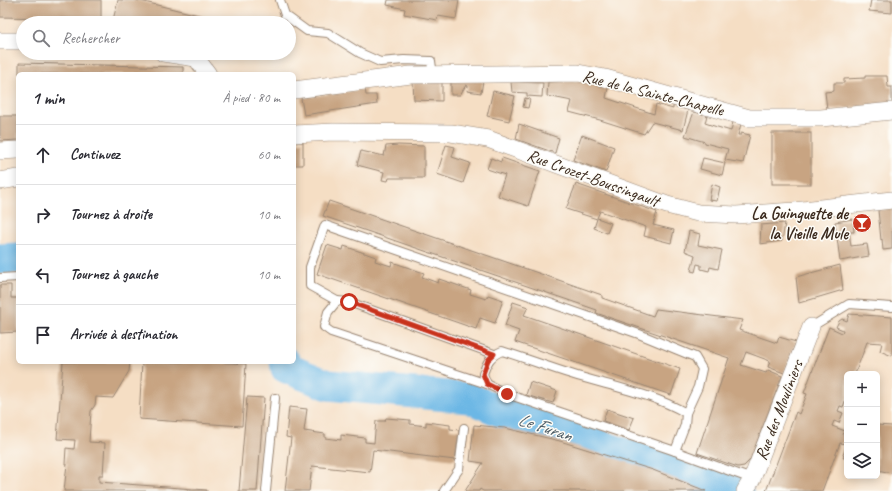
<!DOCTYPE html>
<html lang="fr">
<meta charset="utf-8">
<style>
body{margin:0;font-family:Caveat,sans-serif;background:#f7f7f7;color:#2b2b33}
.controls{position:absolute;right:12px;bottom:12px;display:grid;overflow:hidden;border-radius:6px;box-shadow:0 2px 10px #0003}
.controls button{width:36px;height:36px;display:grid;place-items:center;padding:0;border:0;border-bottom:1px solid #e1e1e2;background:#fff;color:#2b2b33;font:20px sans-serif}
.stop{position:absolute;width:12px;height:12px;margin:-9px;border:3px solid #c8321e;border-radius:50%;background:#fff}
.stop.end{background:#c8321e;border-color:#fff;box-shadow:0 1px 4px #0008}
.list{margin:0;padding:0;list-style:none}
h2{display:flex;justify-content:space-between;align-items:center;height:52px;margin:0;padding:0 16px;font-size:17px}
h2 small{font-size:13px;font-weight:400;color:#7c7c81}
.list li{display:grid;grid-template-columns:26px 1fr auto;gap:12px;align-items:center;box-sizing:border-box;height:60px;padding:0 16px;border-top:1px solid #e1e1e2}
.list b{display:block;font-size:15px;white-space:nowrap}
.list em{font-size:13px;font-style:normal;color:#7c7c81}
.icon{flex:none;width:22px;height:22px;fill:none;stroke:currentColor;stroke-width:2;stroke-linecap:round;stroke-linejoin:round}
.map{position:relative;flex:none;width:892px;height:491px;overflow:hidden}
.search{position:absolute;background:#fff;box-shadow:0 2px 10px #0003;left:16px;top:16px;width:280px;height:44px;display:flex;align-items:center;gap:10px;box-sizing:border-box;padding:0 14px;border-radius:22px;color:#7c7c81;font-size:15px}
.panel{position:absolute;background:#fff;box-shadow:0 2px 10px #0003;left:16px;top:72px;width:280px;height:292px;border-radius:6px}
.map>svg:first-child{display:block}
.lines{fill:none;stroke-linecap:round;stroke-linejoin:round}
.river{stroke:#6cb7e5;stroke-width:31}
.building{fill:#c8a482}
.lane-casing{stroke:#988471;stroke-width:10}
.street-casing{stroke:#988471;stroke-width:18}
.lane{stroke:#fff;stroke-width:8}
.street{stroke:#fff;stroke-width:17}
.route{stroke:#c8321e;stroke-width:5}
.labels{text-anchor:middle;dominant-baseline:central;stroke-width:3;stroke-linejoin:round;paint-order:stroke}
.street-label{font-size:17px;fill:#3b2a1e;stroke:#fdfcf7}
.poi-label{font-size:17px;font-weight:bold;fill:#3b2a1e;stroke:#fdfcf7;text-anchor:end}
.water-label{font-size:18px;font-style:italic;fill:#4c5b64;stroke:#fdfcf7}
</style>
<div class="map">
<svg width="892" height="491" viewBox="0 0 892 491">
<rect width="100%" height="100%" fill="#fdfcf7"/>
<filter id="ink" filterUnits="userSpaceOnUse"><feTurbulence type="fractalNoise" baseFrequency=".025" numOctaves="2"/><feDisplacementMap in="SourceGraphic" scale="8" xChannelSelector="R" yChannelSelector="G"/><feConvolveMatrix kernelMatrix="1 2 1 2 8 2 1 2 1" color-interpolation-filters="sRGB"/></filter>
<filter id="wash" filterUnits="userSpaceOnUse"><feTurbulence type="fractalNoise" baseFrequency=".012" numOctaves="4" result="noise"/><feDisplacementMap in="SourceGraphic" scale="16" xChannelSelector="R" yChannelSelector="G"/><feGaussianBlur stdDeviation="0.9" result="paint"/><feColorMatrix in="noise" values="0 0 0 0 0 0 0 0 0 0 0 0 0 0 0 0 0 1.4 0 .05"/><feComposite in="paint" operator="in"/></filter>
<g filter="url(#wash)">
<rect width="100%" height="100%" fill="#f5dec4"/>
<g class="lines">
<g class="river">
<polyline points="0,259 18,258"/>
<polyline points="285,362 286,368 328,385 469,398 506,414 738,491"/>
</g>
</g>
<g id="blocks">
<g class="building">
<polygon points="0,0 101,0 101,19 0,17"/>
<polygon points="118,0 136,0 232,23 129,23 113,20"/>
<polygon points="388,0 459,0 456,19 438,16 437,20 404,14 405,9 387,5"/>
<polygon points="871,0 892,0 892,13 869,11"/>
<polygon points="19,63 183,67 183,74 19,74"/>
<polygon points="865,76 887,76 888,87 892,87 892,104 867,105 867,107 827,109 825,92 834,91 834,83 844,83 844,79 865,78"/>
<polygon points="442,81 442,101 414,100 413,82"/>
<polygon points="451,81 483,81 481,93 467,91 468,86 466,85 460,95 451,95"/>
<polygon points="581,81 608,88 606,98 654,114 656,104 673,109 673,106 688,110 683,130 652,122 644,134 600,120 569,112 572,101 547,96 548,82"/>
<polygon points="511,82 543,83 542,97 527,96 527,93 512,92"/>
<polygon points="365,89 366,95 376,95 377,104 304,115 301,98"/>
<polygon points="493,91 515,96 509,121 487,116"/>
<polygon points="525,98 530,99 528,108 523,107"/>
<polygon points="694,112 707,115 705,123 714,126 731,131 733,122 741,124 738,135 741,135 741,133 750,135 743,163 725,160 728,149 705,143 705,142 685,136"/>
<polygon points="0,116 18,116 18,140 0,141"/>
<polygon points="519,124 559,138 555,153 516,139"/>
<rect x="772" y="133" width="39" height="51"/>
<polygon points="582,135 614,147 606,172 573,160"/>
<polygon points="303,142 303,165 294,165 294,143"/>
<polygon points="398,145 424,146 424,178 389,178 388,181 382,180 384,172 357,165 361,151 384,156 386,146"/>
<polygon points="446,145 455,147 452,157 470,163 463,183 437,174"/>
<polygon points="491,158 501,162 502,158 540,171 528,206 498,196 505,175 487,169"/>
<polygon points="703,158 725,163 722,175 700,169"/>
<polygon points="576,184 657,212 653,225 674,230 671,243 644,236 646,227 600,211 597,218 611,223 607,233 594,228 597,219 566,209"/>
<polygon points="712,184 720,187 717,201 709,200"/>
<polygon points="329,201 602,295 602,298 653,316 656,309 743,320 739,330 777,343 779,337 796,342 784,373 768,367 770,361 746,352 741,365 766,373 768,370 782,376 750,460 744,466 738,467 697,453 729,358 596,313 597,310 323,216"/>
<polygon points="892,208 892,249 883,250 882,239 881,240 878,210"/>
<polygon points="853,219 854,232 849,232 851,246 867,244 869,256 840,261 835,222"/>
<polygon points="785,223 782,241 760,244 761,225"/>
<polygon points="689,231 700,234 698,245 722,250 718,269 710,267 709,271 701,269 701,265 697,264 695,272 691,271 695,255 685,251"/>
<polygon points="327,245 343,250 344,246 376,257 375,261 391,266 392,262 424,273 422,277 438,283 439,279 471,290 470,294 486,299 488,295 503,300 495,323 480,318 476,329 317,274"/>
<polygon points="840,265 843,290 799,303 796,277"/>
<polygon points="0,285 11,285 11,298 18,298 18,332 0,333"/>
<polygon points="513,302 528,307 524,315 680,369 671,395 515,342 519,331 505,326"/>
<polygon points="849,314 892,317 892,356 880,351 882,343 867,342 855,374 847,374 847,396 843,407 840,406 838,411 843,413 839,423 834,421 832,426 845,431 843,435 847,435 847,458 843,458 844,456 843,455 847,444 840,443 822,491 766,491 796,412 799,414 807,394 804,393 829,327 842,333 843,330 836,327 839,321 842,319 847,321"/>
<polygon points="63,362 130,362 129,371 113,398 96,397 95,405 91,411 89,442 105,443 103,475 99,475 99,482 207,490 207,491 64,491 67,464 65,464 66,448 74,449 75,440 57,439"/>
<polygon points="142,362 215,362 246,364 242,426 139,419"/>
<polygon points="530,382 557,391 553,403 526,395"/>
<polygon points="247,397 264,398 257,491 239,491"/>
<polygon points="289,407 307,409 304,431 325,434 325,438 341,440 341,435 365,438 365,442 374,443 376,421 385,421 386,418 410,420 410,424 426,426 426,422 450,425 450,429 459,430 455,460 373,450 370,472 312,466 309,491 285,491 291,438 286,437"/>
<polygon points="607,409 634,418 629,430 603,421"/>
<polygon points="474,425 505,428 560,441 653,470 706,491 483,491 480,489 479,491 465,491 483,463 470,461"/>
<polygon points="877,425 892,426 892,473 877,470"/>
</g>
</g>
</g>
<g filter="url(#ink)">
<use href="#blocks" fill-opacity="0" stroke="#988471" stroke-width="1"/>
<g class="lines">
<g class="lane-casing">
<g id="lane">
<polyline points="280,0 285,15 307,31 328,33 360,53 380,62 404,60 431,61 433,75"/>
<polyline points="0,278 18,277"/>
<polyline points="337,301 310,286 310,267 325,225 639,334 695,357 702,369 698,387 686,413 685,425 675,451 752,479"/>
<polyline points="811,327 849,304 892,307"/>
<polyline points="487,384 331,332 324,327 328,312 337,301 349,302 494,354"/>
<path d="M675 451 507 394 487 384 483 374C487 362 490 356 502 351 525 358 548 367 571 374 609 386 651 393 686 413"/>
<polyline points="266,491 275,398"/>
<polyline points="444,491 459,469 464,428"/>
</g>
</g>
<g class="street-casing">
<g id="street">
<polyline points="0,41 23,41"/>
<polyline points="163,53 196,58 208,74"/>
<polyline points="294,90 411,75 578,73 605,78 749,118 821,118 892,111"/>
<polyline points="294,134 333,132 451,133 488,139 667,205 698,213 736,215 794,211 892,200"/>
<polyline points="0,151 18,150"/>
<polyline points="0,181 18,178"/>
<polyline points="745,491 752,479 811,327"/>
</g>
</g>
<use href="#lane" class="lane"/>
<use href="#street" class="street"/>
</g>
</g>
<g class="lines" filter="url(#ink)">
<polyline class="route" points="349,302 494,354 488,360 483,374 487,384 507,394"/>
</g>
<defs>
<g id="bar-disc" transform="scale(1)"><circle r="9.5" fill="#c8321e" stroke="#fdfcf7"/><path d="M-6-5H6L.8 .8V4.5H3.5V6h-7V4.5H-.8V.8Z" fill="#fff"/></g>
</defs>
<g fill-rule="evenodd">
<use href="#bar-disc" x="862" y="223"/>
</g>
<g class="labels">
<g class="street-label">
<text transform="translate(653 93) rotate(14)">Rue de la Sainte-Chapelle</text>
<text transform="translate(593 178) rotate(20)">Rue Crozet-Boussingault</text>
<text transform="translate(779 410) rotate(-69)">Rue des Mouliniers</text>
</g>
<g class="poi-label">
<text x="848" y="213">La Guinguette de<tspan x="848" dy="20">la Vieille Mule</tspan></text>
</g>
<g class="water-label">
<text transform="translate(545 427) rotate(18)">Le Furan</text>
</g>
</g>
</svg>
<div class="controls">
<button>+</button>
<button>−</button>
<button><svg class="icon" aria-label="layers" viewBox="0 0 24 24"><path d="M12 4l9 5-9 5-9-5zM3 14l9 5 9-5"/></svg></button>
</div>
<div class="stop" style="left:349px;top:302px"></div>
<div class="stop end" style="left:507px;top:394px"></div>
<div class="search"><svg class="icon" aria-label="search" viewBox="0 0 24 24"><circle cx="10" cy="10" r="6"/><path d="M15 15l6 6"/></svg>Rechercher</div>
<section class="panel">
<h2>1 min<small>À pied · 80 m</small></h2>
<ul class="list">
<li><svg class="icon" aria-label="ahead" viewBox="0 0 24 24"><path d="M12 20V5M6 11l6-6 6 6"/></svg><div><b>Continuez</b></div><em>60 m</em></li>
<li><svg class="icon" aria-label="right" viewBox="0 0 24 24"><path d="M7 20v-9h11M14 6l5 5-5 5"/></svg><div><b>Tournez à droite</b></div><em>10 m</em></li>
<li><svg class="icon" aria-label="left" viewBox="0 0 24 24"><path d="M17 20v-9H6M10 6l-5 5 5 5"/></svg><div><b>Tournez à gauche</b></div><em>10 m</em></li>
<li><svg class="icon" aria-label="arrive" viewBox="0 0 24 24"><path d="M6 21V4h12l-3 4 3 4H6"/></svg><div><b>Arrivée à destination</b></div></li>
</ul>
</section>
</div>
